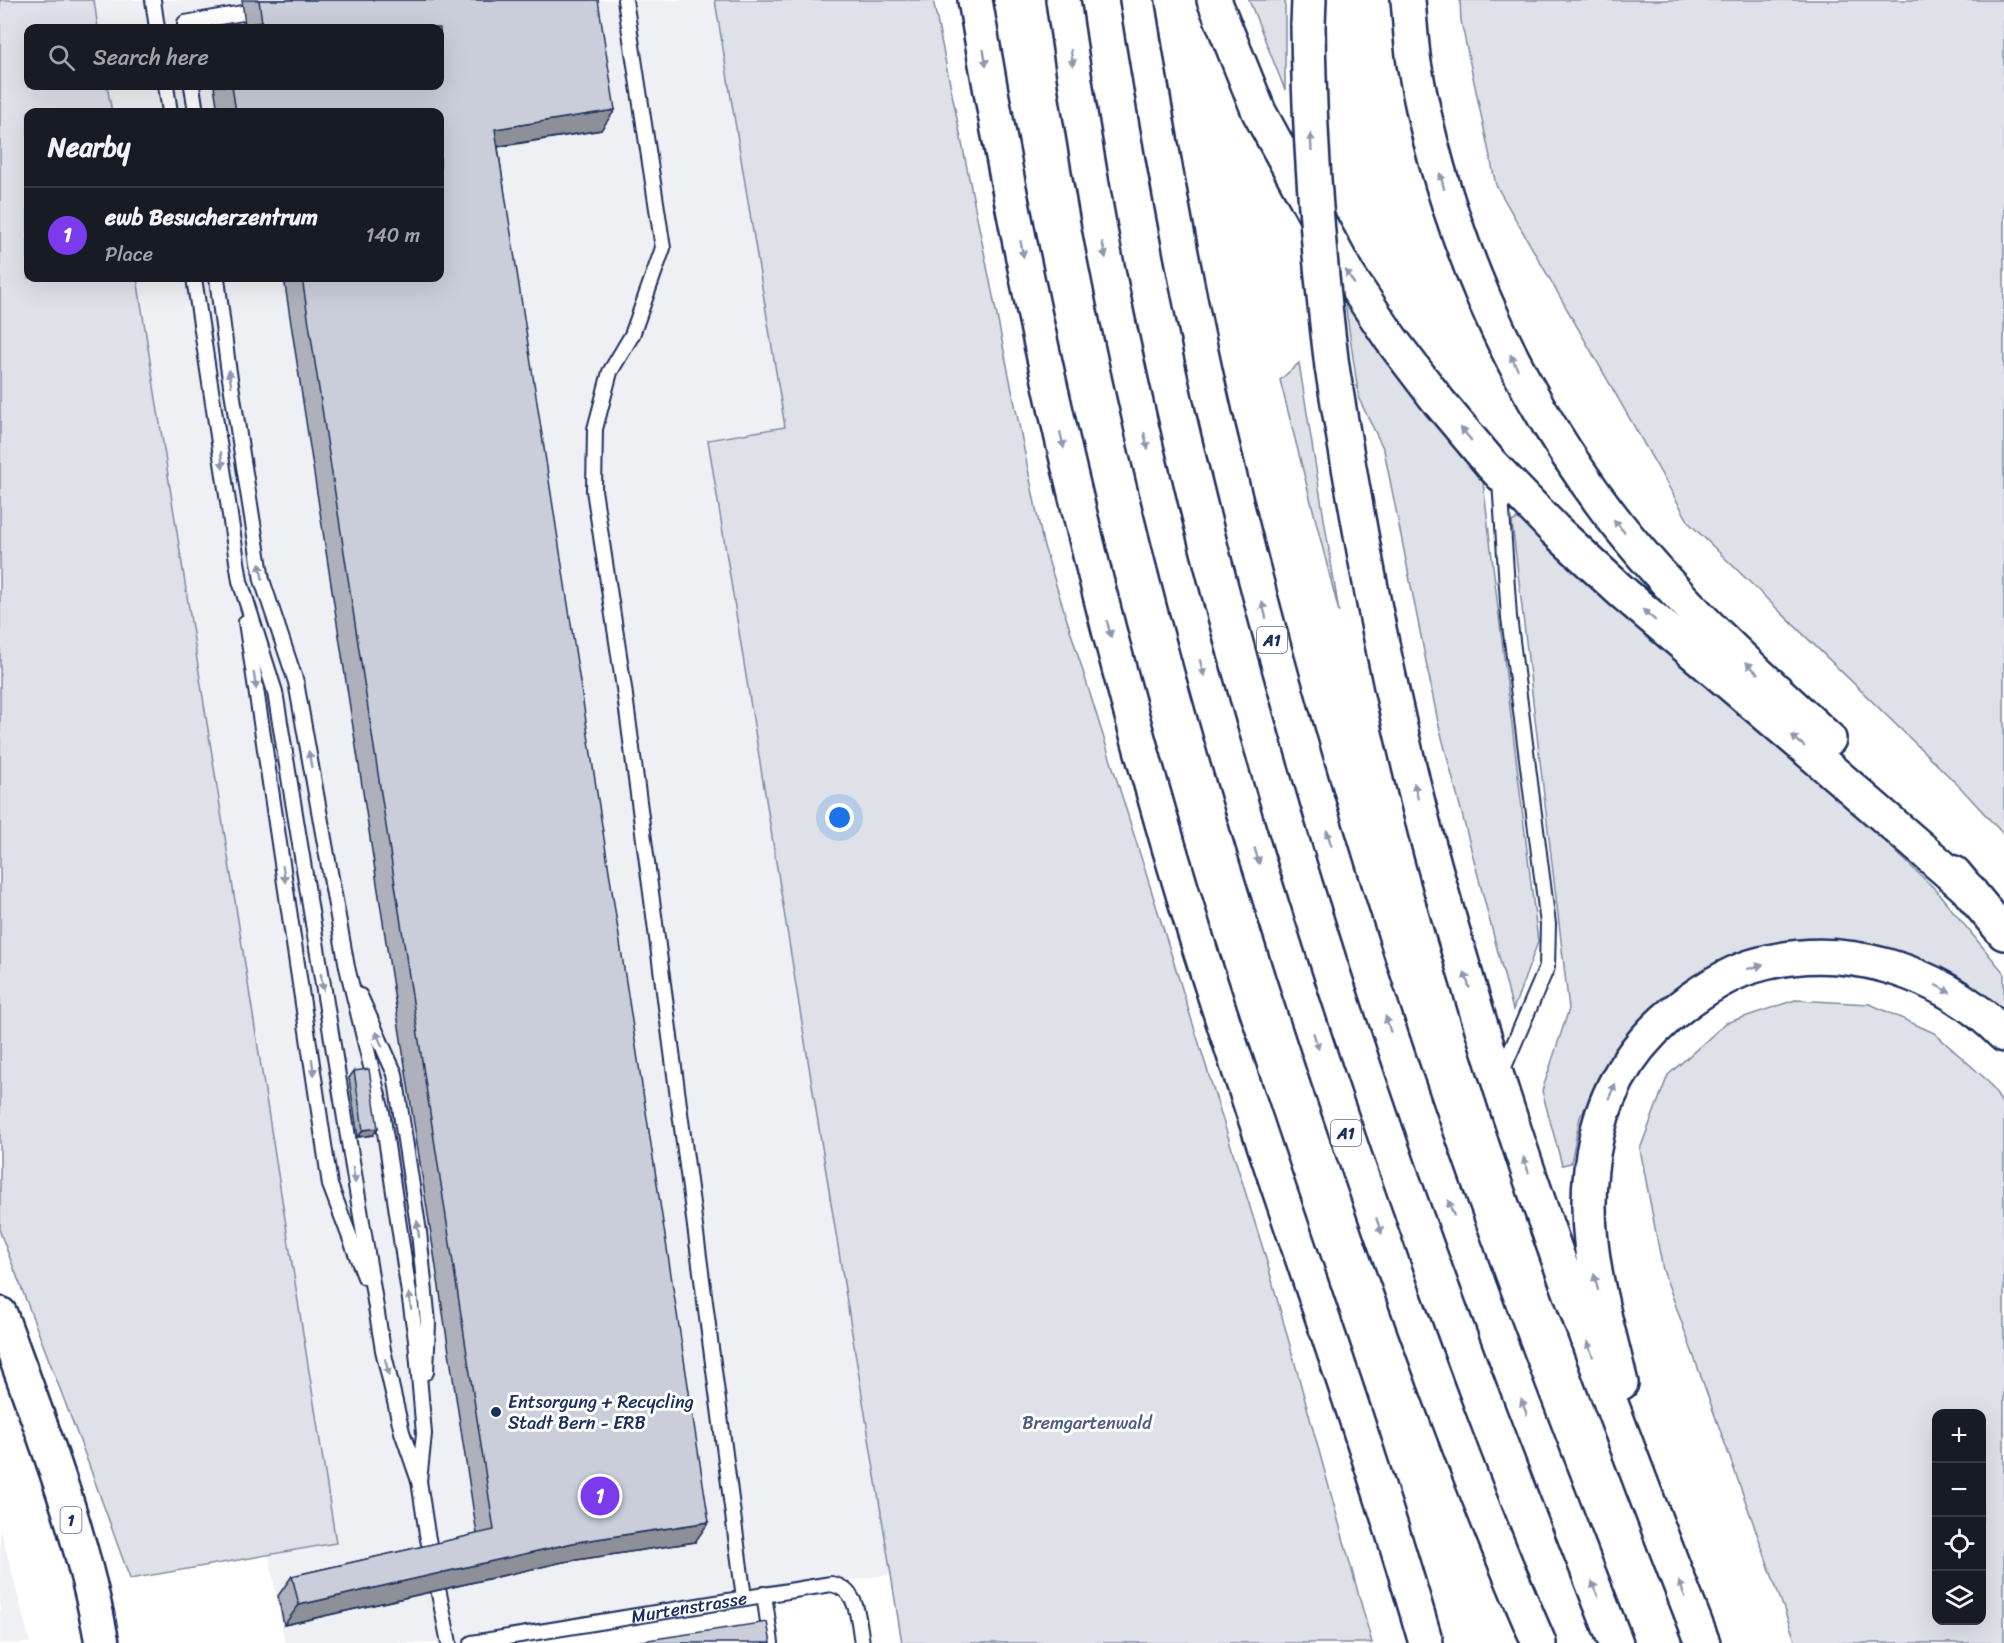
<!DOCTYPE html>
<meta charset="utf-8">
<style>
body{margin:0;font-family:Sriracha,sans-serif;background:#20242c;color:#f1f3f6}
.controls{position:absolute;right:18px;bottom:18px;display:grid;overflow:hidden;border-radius:12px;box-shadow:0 6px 24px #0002}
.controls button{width:54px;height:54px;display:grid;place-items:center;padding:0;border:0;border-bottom:2px solid #363941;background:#171b24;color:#f1f3f6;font:30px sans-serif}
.you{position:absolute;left:840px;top:818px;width:21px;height:21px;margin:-15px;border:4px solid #fff;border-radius:50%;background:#1a73e8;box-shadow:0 0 0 9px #1a73e833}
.badge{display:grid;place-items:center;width:39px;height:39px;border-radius:50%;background:#7c3aed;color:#fff;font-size:20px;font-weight:700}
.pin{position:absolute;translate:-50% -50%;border:3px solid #fff;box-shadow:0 2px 6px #0006}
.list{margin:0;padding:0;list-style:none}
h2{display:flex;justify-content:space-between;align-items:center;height:78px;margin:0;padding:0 24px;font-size:26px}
h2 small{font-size:20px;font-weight:400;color:#9ea1a6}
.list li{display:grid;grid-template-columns:39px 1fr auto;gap:18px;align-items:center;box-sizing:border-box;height:96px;padding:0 24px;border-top:2px solid #363941}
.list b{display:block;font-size:22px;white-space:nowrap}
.list p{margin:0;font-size:20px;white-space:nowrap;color:#9ea1a6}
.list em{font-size:20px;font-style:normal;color:#9ea1a6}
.icon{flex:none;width:33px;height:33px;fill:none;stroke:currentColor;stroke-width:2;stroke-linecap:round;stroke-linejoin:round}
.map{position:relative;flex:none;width:2004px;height:1643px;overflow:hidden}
.search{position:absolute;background:#171b24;box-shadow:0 6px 24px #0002;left:24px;top:24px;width:420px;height:66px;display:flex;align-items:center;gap:15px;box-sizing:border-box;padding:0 21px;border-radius:12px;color:#9ea1a6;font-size:22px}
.panel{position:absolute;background:#171b24;box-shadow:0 6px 24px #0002;left:24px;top:108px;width:420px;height:174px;border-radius:12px}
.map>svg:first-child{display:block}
.built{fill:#eff0f4}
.green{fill:#dee1e7;stroke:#7c88a2;stroke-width:1.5;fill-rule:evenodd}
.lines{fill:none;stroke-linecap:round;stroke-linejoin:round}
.service-casing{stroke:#1b2f5e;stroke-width:18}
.primary-casing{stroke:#1b2f5e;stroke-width:38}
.motorway-casing{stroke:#1b2f5e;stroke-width:38}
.service{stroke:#fff;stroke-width:14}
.primary{stroke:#fff;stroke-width:33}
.motorway{stroke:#fff;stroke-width:33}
.motorway-bridge-casing{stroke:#1b2f5e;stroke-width:38;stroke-linecap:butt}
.motorway-bridge{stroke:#fff;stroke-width:33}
.wall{fill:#aeb1bb;stroke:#1b2f5e;stroke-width:1.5}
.shaded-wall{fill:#8d9099;stroke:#1b2f5e;stroke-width:1.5}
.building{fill:#caceda;stroke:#1b2f5e;stroke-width:1.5}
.oneway{fill:#8d97ae}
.poi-dot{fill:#1b2f5e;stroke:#fff;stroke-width:2}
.labels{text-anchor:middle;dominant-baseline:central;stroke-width:6;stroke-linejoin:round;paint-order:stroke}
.shield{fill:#fff;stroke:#5f6d8e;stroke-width:1.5}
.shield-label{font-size:16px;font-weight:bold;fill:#1b2f5e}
.poi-label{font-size:18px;fill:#1b2f5e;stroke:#fff;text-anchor:start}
.park-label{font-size:18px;fill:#4c5c80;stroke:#fff}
.street-label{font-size:18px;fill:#1b2f5e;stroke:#fff}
</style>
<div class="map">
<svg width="2004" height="1643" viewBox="0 0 2004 1643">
<rect width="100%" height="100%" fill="#fff"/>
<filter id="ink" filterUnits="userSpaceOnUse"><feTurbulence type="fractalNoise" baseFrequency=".0167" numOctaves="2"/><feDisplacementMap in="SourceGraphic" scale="12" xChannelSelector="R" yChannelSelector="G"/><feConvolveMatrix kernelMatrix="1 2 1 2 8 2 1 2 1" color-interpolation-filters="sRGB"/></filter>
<g filter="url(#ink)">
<g class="built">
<polygon points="94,0 715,0 785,428 708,441 891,1574 475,1643 285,1643 269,1556 336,1543 137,278 440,278 440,112 112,112 107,86 440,86 440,28 98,28"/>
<polygon points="0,1529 9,1561 30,1643 0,1643"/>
</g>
<g class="green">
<polygon points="0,0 94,0 98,28 28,28 28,86 107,86 112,112 28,112 28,278 137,278 336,1543 130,1579 86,1457 0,1232"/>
<polygon points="715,0 933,0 1043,543 1265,1255 1372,1643 902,1643 708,440 785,427"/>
<polygon points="1249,0 1285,0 1285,90"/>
<polygon points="1460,0 2004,0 2004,835 1960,787 1690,524 1496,185 1461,21"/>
<polygon points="1344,295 1396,373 1483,482 1538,942 1513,1010 1438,722 1384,450 1359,399"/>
<polygon points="1299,363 1339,612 1280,380"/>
<polygon points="1520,517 1831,790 1935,889 2004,973 2004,1015 1950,973 1894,950 1835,938 1755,952 1685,981 1619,1045 1580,1117 1571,1163 1562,1165 1542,1091 1569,1009 1512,522"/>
<path d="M1795 1000 1870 1004 1934 1033 1988 1081 2004 1106V1643H1796L1663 1270 1640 1149 1668 1075 1726 1023ZM1936 1414H1982V1620H1936Z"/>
</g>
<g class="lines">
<g class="service-casing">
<g id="service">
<polyline points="153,0 157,28"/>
<polyline points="625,0 663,248 632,335 610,372 595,429 594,490 624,688 744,1598"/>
<polyline points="185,28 185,23 260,10"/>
<polyline points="166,86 170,112"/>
<polyline points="192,86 196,112"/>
<polyline points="194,278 240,581 275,692 383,1350 402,1432 419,1481 424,1434 416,1340 382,1112 347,967 296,682 262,580 228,366 217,278"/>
<polyline points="1500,481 1509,617 1548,924 1547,967 1501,1074"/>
<polyline points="246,622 330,1185 365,1277"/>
<polyline points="360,996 395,1074 419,1232 428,1323 426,1372"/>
<polyline points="419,1481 427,1534 449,1643"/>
<polyline points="764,1594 771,1643"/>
<path id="s1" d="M472 1643 831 1584C859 1589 858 1620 862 1643"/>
</g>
</g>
<g class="primary-casing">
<path id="primary" d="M0 1314C39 1421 82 1530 102 1643"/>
</g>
<g class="motorway-casing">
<g id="motorway">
<path d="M975 0C1028 316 1101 628 1195 934 1269 1171 1357 1404 1426 1643"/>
<path d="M1063 0C1074 77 1086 153 1100 230 1162 557 1257 878 1367 1192 1420 1344 1475 1496 1539 1643"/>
<path d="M1137 0C1160 145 1185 289 1219 432 1274 664 1341 893 1419 1118 1480 1295 1548 1469 1616 1643"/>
<polyline points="1214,0 1259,112 1348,275 1391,339 1439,402 1492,465 1555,530 1621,591 1796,740 1969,890"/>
<path d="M1408 0C1410 21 1411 42 1414 63 1442 225 1509 381 1608 512 1672 596 1751 668 1829 739"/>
<polyline points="1308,25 1309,0"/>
<path d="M1332 367C1359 530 1388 693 1431 853 1503 1122 1601 1383 1703 1643"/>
<polyline points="1954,873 2004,933"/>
<path d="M1621 1383C1600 1296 1576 1225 1597 1134 1609 1081 1640 1037 1683 1005 1703 990 1726 975 1750 967 1840 939 1939 969 2004 1035"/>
</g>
</g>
<use href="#service" class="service"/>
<use href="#primary" class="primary"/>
<use href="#motorway" class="motorway"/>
<g class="motorway-bridge-casing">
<path id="motorway-bridge" d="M1308 25C1309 140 1318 253 1332 367"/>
</g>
<use href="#motorway-bridge" class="motorway-bridge"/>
</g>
<g class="wall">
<polygon points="242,0 598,0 601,130 498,147 695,1542 563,1562 284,1625 278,1596 292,1576 477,1534 284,278 440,278 440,112 218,112 214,86 440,86 245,25"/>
<polygon points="354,1071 373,1135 358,1137 349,1078"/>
</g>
<g class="shaded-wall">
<polygon points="615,110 601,130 481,149 495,129"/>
<polygon points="378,1128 373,1135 358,1137 363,1130"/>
<polygon points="709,1522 695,1542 563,1562 284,1625 299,1605 577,1542"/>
</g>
<g class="building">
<polygon points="259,0 598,0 615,110 495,129 709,1522 577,1542 299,1605 292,1576 494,1530 302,278 440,278 440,112 236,112 232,86 440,86 440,28 223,28 262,22"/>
<polygon points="369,1069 378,1128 363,1130 354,1071"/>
<polygon points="767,1622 771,1643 628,1643"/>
</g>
<defs><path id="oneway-solid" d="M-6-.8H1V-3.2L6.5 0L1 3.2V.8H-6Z" transform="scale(1.5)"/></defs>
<g class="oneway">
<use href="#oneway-solid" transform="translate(985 58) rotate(80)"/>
<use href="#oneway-solid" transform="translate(1072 58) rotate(81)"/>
<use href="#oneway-solid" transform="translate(1311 142) rotate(-93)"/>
<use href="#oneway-solid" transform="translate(1442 181) rotate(-105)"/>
<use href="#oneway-solid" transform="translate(1022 249) rotate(79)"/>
<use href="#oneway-solid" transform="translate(1104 250) rotate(78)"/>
<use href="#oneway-solid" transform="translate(1350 277) rotate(-122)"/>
<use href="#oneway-solid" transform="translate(1514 362) rotate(-116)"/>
<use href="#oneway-solid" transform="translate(230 378) rotate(-99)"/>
<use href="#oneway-solid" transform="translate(1466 434) rotate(-130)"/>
<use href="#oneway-solid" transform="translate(1062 440) rotate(77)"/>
<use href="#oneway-solid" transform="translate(1146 441) rotate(77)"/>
<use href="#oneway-solid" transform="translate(222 460) rotate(82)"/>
<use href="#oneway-solid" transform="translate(1619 526) rotate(-130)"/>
<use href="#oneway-solid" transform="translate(261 571) rotate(-100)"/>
<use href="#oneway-solid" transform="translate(1264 610) rotate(-105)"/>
<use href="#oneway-solid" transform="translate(1649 615) rotate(-139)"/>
<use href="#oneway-solid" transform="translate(1109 629) rotate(75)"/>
<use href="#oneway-solid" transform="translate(1202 668) rotate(75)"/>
<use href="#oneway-solid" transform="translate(1752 668) rotate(-136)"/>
<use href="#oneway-solid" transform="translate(255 681) rotate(81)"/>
<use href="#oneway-solid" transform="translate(1798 741) rotate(-140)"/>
<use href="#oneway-solid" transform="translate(310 759) rotate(-100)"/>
<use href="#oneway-solid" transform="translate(1416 791) rotate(-104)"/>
<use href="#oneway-solid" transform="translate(1329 838) rotate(-107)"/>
<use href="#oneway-solid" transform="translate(1257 856) rotate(73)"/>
<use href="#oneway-solid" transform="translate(284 874) rotate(81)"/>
<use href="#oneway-solid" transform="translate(1755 967) rotate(-15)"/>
<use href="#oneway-solid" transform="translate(1467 980) rotate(-107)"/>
<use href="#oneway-solid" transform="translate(322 982) rotate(81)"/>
<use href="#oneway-solid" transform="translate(1943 989) rotate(28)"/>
<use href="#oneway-solid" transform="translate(1388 1024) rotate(-108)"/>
<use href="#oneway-solid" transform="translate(379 1039) rotate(-114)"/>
<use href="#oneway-solid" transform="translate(1316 1041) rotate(72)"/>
<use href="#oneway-solid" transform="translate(313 1067) rotate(81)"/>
<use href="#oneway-solid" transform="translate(1612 1091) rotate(-67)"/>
<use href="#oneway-solid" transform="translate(1526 1165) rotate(-109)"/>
<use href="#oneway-solid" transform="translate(354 1175) rotate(81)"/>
<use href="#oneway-solid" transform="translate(1451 1208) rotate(-110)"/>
<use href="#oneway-solid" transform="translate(1379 1226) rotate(71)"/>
<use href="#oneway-solid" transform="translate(418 1229) rotate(-97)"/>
<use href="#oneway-solid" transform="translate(1596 1282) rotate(-104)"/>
<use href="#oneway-solid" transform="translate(410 1301) rotate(-98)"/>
<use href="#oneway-solid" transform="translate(1590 1349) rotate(-110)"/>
<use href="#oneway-solid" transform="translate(387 1367) rotate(77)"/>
<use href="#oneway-solid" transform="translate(1524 1407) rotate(-111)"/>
<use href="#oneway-solid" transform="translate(1595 1589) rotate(-111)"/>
<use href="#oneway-solid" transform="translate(1682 1589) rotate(-112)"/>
</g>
</g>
<circle class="poi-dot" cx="496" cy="1412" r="6"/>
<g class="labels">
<g class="shield">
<rect x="1257" y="627" width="30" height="26" rx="4.5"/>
<rect x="1331" y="1120" width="30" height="26" rx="4.5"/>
<rect x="60.5" y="1507" width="21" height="26" rx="4.5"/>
</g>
<g class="shield-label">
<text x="1272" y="640">A1</text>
<text x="1346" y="1133">A1</text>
<text x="71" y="1520">1</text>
</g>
<g class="poi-label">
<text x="508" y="1402">Entsorgung + Recycling<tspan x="508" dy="21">Stadt Bern - ERB</tspan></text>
</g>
<g class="park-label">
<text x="1087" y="1423">Bremgartenwald</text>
</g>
<g class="street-label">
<text stroke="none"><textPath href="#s1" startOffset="220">Murtenstrasse</textPath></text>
</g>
</g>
</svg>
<div class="controls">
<button>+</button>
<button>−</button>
<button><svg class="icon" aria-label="locate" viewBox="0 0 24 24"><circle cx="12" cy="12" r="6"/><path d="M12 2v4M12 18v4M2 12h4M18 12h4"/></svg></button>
<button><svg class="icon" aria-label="layers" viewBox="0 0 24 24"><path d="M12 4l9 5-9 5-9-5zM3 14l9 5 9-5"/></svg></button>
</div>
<div class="you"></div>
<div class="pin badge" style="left:600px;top:1496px">1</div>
<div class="search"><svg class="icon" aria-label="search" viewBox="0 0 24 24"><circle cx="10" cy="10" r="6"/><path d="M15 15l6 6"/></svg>Search here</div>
<section class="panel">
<h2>Nearby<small></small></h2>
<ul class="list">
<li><span class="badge">1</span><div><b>ewb Besucherzentrum</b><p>Place</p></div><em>140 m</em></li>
</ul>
</section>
</div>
